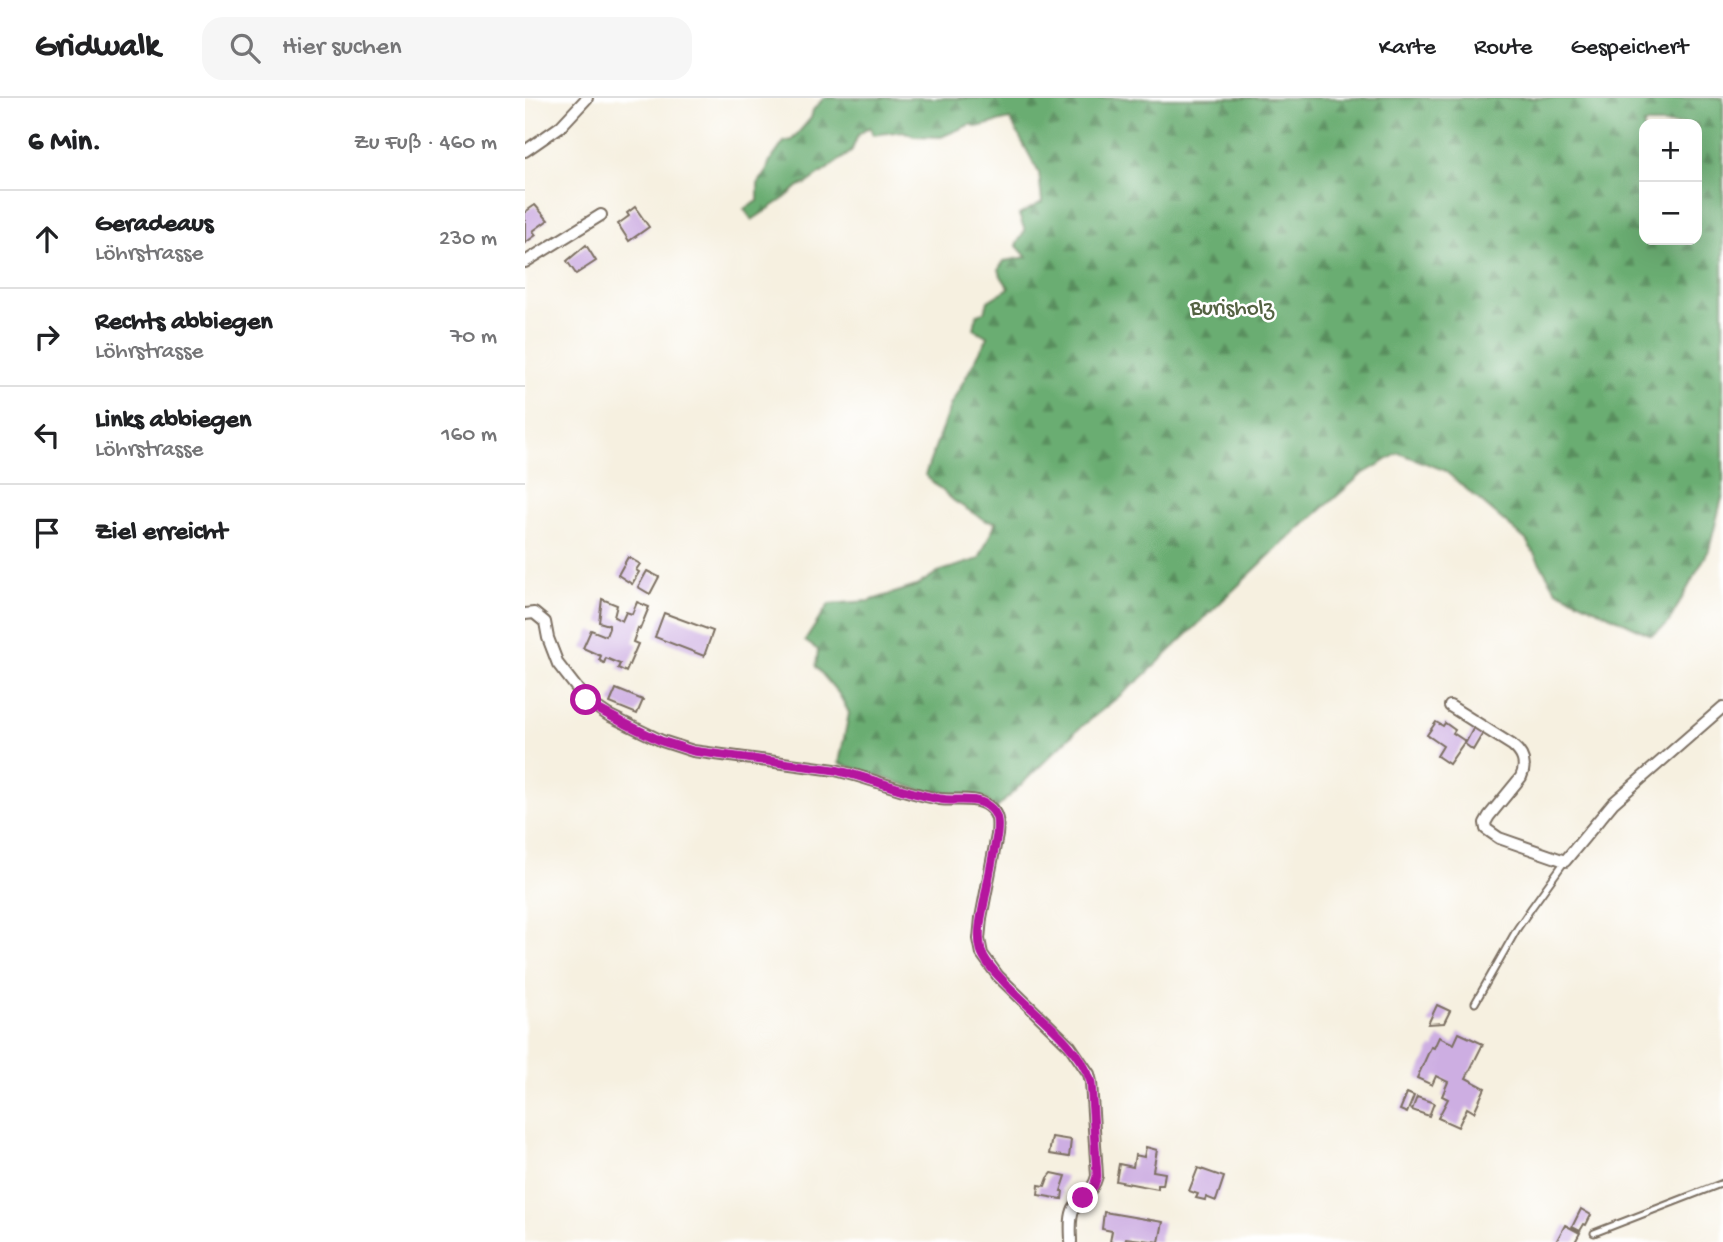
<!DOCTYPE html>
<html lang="de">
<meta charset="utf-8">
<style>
body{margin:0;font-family:"Gochi Hand",sans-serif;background:#f6f6f6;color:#202124}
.controls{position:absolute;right:21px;top:21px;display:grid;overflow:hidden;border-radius:14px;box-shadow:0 7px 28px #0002}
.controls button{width:63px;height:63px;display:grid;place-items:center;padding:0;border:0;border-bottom:2px solid #e0e0e0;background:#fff;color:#202124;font:35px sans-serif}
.stop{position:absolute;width:21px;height:21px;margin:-16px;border:5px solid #b5179e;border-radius:50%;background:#fff}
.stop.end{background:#b5179e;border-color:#fff;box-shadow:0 2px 7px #0008}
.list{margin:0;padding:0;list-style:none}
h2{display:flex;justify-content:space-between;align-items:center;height:91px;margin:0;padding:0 28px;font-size:30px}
h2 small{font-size:23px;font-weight:400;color:#757577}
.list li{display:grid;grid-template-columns:46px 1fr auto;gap:21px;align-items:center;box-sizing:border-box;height:98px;padding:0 28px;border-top:2px solid #e0e0e0}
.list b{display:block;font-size:26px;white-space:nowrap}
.list p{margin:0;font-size:23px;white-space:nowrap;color:#757577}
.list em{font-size:23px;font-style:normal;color:#757577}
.icon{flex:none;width:38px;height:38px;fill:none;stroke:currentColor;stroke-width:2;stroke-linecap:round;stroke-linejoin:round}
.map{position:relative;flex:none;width:1198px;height:1144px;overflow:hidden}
header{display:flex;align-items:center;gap:42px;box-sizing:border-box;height:98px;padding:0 35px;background:#fff;border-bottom:2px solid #e0e0e0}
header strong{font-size:33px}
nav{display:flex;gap:38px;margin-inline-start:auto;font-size:24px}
.search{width:490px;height:63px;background:#f6f6f6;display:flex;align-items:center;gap:18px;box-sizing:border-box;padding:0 24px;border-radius:21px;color:#757577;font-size:26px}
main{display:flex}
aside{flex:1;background:#fff}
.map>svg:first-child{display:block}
.forest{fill:url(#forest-firs);stroke:#526c48;stroke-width:2;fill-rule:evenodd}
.building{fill:#cdaee2}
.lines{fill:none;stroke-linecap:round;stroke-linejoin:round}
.lane-casing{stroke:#7c6f62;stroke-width:9}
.street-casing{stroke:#7c6f62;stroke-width:14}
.lane{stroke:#fff;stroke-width:5}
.street{stroke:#fff;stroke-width:10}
.route{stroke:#b5179e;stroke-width:9}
.labels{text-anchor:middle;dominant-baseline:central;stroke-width:5;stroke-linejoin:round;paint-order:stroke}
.park-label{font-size:23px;fill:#546242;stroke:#fff}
</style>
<header>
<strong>Gridwalk</strong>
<div class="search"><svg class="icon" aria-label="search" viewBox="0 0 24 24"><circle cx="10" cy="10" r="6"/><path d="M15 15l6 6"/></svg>Hier suchen</div>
<nav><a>Karte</a><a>Route</a><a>Gespeichert</a></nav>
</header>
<main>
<aside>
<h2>6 Min.<small>Zu Fuß · 460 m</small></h2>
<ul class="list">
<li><svg class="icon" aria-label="ahead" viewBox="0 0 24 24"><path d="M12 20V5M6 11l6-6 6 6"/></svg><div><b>Geradeaus</b><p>Löhrstrasse</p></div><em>230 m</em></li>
<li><svg class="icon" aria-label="right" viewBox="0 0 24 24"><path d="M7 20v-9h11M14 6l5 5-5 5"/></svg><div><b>Rechts abbiegen</b><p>Löhrstrasse</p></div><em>70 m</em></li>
<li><svg class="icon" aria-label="left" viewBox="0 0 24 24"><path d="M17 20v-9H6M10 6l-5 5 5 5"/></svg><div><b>Links abbiegen</b><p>Löhrstrasse</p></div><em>160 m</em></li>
<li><svg class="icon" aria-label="arrive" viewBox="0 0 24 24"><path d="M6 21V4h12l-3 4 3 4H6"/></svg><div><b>Ziel erreicht</b></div></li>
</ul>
</aside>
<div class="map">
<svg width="1198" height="1144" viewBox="0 0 1198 1144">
<defs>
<pattern id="forest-firs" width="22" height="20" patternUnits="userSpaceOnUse" patternTransform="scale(1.75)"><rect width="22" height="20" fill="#6aad72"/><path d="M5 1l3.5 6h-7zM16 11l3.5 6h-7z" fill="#588d5d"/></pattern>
</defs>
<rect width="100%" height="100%" fill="#fff"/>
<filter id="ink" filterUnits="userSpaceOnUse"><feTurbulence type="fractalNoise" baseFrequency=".0143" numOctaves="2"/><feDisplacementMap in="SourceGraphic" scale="14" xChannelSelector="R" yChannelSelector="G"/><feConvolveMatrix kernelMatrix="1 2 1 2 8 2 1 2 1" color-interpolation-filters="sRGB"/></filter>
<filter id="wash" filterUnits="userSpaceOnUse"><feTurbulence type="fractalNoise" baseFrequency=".00686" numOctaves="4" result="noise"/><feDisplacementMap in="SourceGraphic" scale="28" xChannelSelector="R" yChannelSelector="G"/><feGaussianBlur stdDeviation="1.57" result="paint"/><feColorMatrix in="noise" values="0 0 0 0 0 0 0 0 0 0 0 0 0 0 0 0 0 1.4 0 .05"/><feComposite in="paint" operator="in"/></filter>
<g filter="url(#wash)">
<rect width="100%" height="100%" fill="#f6f0e0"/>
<path class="forest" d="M299 0H1198V396L1184 452 1142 527 1126 537 1031 492 1001 442 919 372 874 355 836 377 748 454 618 579 551 633 471 711 460 700 423 701 314 665 324 615 314 596 291 569 293 552 280 543 304 506 344 503 391 488 413 474 454 461 471 424 461 423 429 403 400 377 425 308 463 239 449 231 452 216 460 214 463 203 484 190 476 178 474 171 479 163 502 159 491 147 500 133 494 117 517 104 514 75 485 21 452 29 446 26 416 39 389 38 378 33 348 37 345 29 333 37 326 54 281 86 274 88 260 100 227 122 219 111 233 103V86L242 72 244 65 259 44 267 42 286 20 288 12ZM1119 26H1172V142H1119Z"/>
<g id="blocks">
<g class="building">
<polygon points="10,107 23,122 8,133 11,137 0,145 0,114"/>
<polygon points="110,109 124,129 104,143 93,126 104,118 102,115"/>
<polygon points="61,147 71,163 51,176 42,163"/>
<polygon points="103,459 115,466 111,472 114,474 107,486 93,477"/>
<polygon points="122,473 134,479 125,496 113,489"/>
<polygon points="77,501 92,507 89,519 97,523 101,514 107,516 112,504 124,509 115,531 113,530 108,544 113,546 101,574 93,570 95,566 81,560 79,565 74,562 76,558 58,550 66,532 81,538 84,530 84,527 74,524"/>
<polygon points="139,515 188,533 179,558 130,539"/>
<polygon points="91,591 118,602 112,616 85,605"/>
<polygon points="911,624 918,628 920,625 930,632 928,635 940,643 924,666 912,658 918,648 902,637"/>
<polygon points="949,629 958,635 948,652 940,646"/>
<polygon points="912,907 925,913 919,925 903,926"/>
<polygon points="934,935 958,946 941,980 960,990 949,1014 942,1010 933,1029 913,1020 923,1001 917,998 923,984 911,978 907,987 892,980 906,949 909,950 914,939 929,946"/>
<polygon points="882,995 889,998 882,1015 875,1012"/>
<polygon points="892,999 909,1005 904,1018 887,1012"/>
<polygon points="527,1039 546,1042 544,1059 524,1056"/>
<polygon points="621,1049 632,1052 628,1073 640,1075 638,1087 633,1087 633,1091 591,1083 594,1066 608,1069 610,1057 619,1059"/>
<polygon points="673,1070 699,1079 691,1103 681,1099 680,1102 671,1100 673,1096 664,1093"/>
<polygon points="527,1075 541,1078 536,1093 538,1093 537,1101 513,1097 514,1087 520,1088 523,1080"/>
<polygon points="1056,1111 1066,1117 1061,1127 1059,1126 1055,1133 1047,1129"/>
<polygon points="579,1114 638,1124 634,1144 601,1140 600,1144 585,1144 587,1133 577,1131"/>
<polygon points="1040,1127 1055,1135 1050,1144 1031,1144"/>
</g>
</g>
</g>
<g filter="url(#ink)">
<use href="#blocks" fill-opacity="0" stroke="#7c6f62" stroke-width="2"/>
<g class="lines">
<g class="lane-casing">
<g id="lane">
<polyline points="950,905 992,831 1007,809 1040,763"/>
<polyline points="1069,1135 1198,1085"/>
</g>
</g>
<g class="street-casing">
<g id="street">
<polyline points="0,53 36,28 62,0"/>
<polyline points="0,164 76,117"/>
<path d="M0 516 9 515 20 524 23 540 33 566 61 602 83 617 137 643 168 653 310 672C346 680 379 695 415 701 430 703 450 698 463 708 474 716 473 725 472 737L456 820 454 841 457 856 473 878 545 948 564 976 566 984 572 1078C568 1095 556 1097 549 1110 544 1120 546 1134 546 1144"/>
<path d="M925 608 987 647C998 656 1002 666 996 679L964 718 960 725 961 731 974 740 1040 763 1088 705 1198 609"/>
</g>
</g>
<use href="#lane" class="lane"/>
<use href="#street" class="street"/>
</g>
</g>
<g class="lines" filter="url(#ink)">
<path class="route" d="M61 602 69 609 97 624 136 643 168 653 310 672C346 680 379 695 415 701 430 704 450 698 463 708 474 716 473 725 472 737L456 820C454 831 453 841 456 852 460 865 473 877 482 887 509 915 555 948 566 984L572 1078 569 1088 558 1100"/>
</g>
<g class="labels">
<g class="park-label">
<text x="707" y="211">Burisholz</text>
</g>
</g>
</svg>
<div class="controls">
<button>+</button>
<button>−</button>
</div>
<div class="stop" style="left:61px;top:602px"></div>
<div class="stop end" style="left:558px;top:1100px"></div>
</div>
</main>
